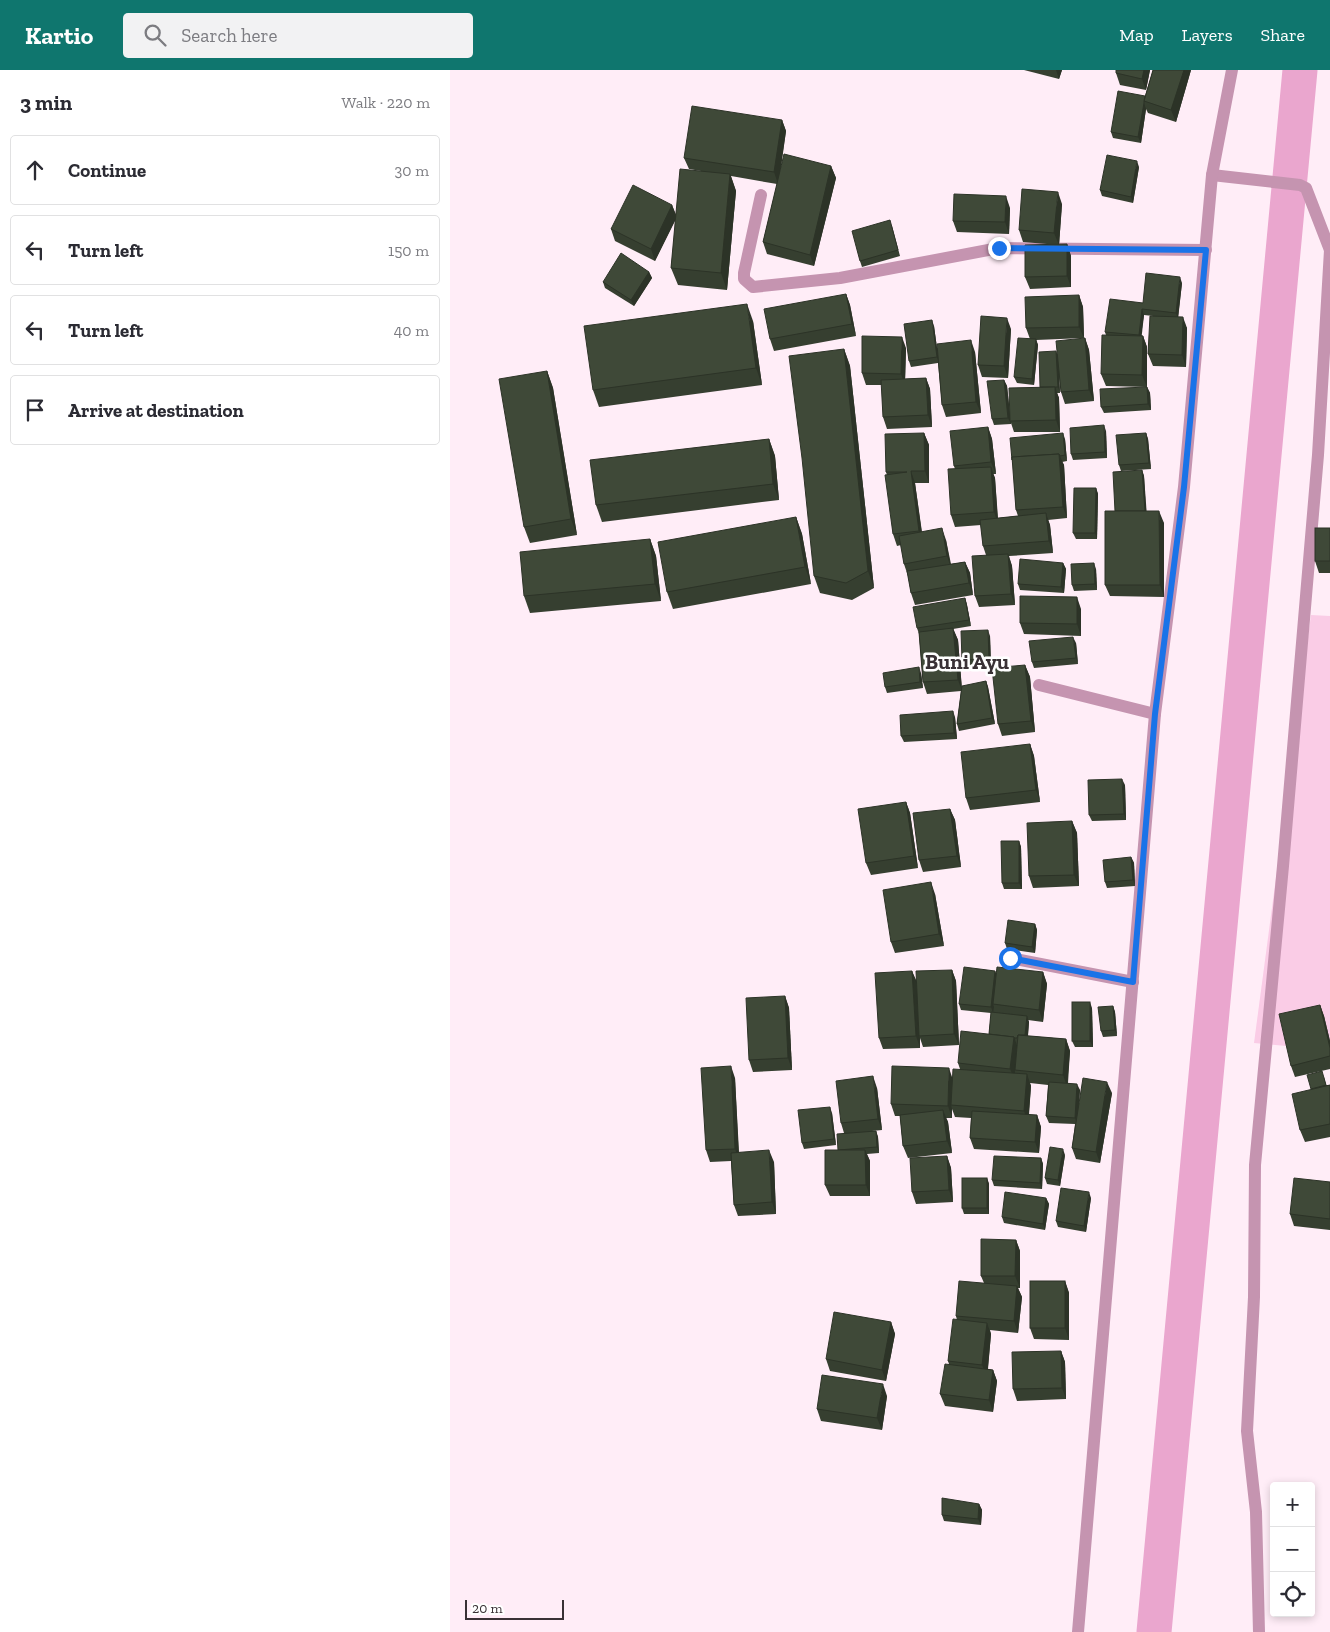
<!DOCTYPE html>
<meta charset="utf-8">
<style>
body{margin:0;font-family:"Zilla Slab",serif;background:#f2f2f3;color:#2b2b33}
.controls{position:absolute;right:15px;bottom:15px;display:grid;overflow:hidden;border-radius:5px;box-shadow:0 2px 8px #0003}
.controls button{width:45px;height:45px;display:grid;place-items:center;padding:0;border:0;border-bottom:1px solid #e1e1e2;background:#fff;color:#2b2b33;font:25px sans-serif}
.scale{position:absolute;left:15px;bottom:12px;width:99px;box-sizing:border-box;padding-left:5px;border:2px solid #393135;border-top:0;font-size:14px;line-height:18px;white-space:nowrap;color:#393135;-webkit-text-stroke:4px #fff;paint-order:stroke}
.stop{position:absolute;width:15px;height:15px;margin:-11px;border:4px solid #1a73e8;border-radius:50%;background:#fff}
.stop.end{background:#1a73e8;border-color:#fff;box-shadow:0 1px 5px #0008}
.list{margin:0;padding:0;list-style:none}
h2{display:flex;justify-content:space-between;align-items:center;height:65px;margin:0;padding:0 20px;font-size:21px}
h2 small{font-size:16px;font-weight:400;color:#7c7c81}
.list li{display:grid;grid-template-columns:32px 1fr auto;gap:15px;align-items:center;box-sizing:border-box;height:70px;margin:0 10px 10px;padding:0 10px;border:1px solid #e1e1e2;border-radius:5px}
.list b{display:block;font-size:19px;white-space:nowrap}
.list em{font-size:16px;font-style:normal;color:#7c7c81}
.icon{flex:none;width:28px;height:28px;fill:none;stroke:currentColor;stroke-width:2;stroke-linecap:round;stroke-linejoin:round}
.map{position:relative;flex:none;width:880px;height:1562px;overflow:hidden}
header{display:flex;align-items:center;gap:30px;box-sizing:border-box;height:70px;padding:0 25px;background:#0f766e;color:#fff}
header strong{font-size:24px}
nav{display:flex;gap:28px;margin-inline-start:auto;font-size:18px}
.search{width:350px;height:45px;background:#f2f2f3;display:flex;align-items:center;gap:12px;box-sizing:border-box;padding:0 18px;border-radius:5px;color:#7c7c81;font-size:19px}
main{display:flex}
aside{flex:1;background:#fff}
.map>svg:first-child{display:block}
.green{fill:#facce6}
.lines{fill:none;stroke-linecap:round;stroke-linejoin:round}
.canal{stroke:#eaa6ce;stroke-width:35}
.minor{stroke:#c594b0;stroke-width:12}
.wall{fill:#363f30}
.shaded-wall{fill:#2c3327}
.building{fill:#3f4938;stroke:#2c3327}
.route{stroke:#1a73e8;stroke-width:6}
.labels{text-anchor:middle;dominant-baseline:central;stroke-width:5;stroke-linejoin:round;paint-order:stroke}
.quarter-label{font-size:21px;font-weight:bold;fill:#393135;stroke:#fff}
</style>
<header>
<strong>Kartio</strong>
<div class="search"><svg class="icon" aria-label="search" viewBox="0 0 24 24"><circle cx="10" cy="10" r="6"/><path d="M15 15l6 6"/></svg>Search here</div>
<nav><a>Map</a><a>Layers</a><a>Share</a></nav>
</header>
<main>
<aside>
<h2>3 min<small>Walk · 220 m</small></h2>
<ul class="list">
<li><svg class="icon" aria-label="ahead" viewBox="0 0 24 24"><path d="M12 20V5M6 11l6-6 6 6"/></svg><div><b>Continue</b></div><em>30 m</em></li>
<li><svg class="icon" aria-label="left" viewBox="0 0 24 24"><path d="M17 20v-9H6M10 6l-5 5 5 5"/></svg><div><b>Turn left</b></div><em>150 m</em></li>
<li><svg class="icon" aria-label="left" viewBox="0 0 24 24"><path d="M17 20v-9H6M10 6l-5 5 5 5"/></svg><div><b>Turn left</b></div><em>40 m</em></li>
<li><svg class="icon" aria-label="arrive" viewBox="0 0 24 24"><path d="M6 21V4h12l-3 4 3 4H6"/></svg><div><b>Arrive at destination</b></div></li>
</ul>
</aside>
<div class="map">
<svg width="880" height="1562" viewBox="0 0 880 1562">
<rect width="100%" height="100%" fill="#ffedf7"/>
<polygon class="green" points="861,545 880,546 880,980 804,973"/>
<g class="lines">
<polyline class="canal" points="704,1562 850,0"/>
<g class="minor">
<polyline points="762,105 850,115 856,118 880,180"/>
<polyline points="311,125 294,203 294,209 303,217 390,208 549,178 756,180"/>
<polyline points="589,615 705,644"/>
<polyline points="560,888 683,912"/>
<polyline points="628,1562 705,644 734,417 762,105 782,0"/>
<polyline points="809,1562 806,1442 797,1361 804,1227 805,1095 833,796 868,385 880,180"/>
</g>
</g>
<g class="wall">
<polygon points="574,0 612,0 609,9"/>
<polygon points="666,0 700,0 696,20 670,15 666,3"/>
<polygon points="703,0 741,0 726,52 698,43 696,39 691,73 663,68 661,62 695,26"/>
<polygon points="332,50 336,61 330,105 381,96 386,108 364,196 317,184 313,172 327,114 281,106 286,121 277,220 228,215 221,198 226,148 205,191 165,171 161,159 222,135 226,146 251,101 239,99 234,88"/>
<polygon points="689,97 683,133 652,126 650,120"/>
<polygon points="612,134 609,175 573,172 569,160"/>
<polygon points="560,138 559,164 507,162 503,151"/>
<polygon points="442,156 450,186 412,197 410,191"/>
<polygon points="617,174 621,186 621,217 580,219 575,207"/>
<polygon points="199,202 202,208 184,236 155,218 153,212"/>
<polygon points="732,213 728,247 737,258 736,297 703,296 698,284 703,246 694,245 691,265 693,266 697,277 697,317 656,316 651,304 656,265 655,262 693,233"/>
<polygon points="396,224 400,235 406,266 324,281 320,269"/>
<polygon points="629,225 633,237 634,268 586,270 588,275 584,315 567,313 564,307 580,269 576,258"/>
<polygon points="303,251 312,315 149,337 143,320"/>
<polygon points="484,256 487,278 525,282 531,343 496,347 492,335 488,293 461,297 459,291"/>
<polygon points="561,259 558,308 532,307 528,295"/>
<polygon points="635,268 639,280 644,331 615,334 611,322 609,305 610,323 607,323 609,328 610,362 564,362 561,353 561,354 544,355 542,349 554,310 557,316 560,344 590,317 606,281 607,284"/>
<polygon points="456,278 455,309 476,308 480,319 482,357 437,359 433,347 432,315 416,315 412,303"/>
<polygon points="394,279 400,296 424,518 402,530 370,523 364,506"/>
<polygon points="97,301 103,318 127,465 80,473 74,457"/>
<polygon points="697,317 700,323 701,340 654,343 651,337"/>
<polygon points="538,357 542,369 546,404 543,404 545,408 548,448 568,446 566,440 563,393 562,390 615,369 617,391 612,392 614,395 617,448 598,450 600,455 603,483 559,486 562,496 565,535 529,537 525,526 536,485 533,476 531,455 505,457 501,445 505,399 504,396"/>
<polygon points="656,361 657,388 623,390 621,384"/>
<polygon points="474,363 479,375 479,413 465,413 472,462 496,470 501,494 515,492 520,503 523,525 465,535 461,523 458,506 454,494 451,475 447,476 443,464 437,405 436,402"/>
<polygon points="696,363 698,369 701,399 671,401 669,395"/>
<polygon points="319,369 325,386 329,430 152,452 146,435"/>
<polygon points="692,400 694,406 696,441 714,453 714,527 660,526 655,515"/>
<polygon points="646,418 648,424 647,469 626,469 623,463"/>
<polygon points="346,447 352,464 361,514 223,539 217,522"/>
<polygon points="880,458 880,503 869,503 865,491"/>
<polygon points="200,469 206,486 211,531 80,543 74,526"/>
<polygon points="613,493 616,499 614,523 570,520 568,514"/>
<polygon points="646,499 647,520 624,521 622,515"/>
<polygon points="515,528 517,535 521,556 503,559 508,570 512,619 536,611 538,617 545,654 509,661 507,654 511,621 477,624 473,612 469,564 467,558"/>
<polygon points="631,539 631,566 574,564 570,553"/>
<polygon points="540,566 541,595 514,596 512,590"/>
<polygon points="626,573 628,594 584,598 582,592"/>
<polygon points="575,595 580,607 585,662 552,666 548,654"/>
<polygon points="471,603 473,618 437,623 435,617"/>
<polygon points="505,647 507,669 454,672 451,666"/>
<polygon points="580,674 584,686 590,732 520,740 516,728"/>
<polygon points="675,715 676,750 642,751 639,745"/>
<polygon points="456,732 460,743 468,798 421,805 416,793"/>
<polygon points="500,739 505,750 511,797 473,802 469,790"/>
<polygon points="622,751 627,763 629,816 583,818 579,806"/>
<polygon points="569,771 571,777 572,819 554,819 552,813"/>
<polygon points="681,787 684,793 685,816 657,818 655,812"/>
<polygon points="485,824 494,876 445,883 441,872"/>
<polygon points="585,854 587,860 585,883 557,879 555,873"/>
<polygon points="502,900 506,911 509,975 473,977 470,968 470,978 433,979 429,968 462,901 466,912"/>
<polygon points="545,901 546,903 593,902 597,914 593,952 578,950 579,952 578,966 616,969 620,981 618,1013 630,1020 629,1034 662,1023 650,1093 626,1089 622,1078 625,1054 599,1053 596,1046 598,1015 580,1013 581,1016 579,1045 587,1045 591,1057 589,1083 524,1079 520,1068 521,1048 505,1047 502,1039 502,1048 496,1048 498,1052 502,1083 458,1088 453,1076 450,1046 445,1046 441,1034 503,1009 510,999 508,993 539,964 541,943 511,940 509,934"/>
<polygon points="335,926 339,938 342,1000 303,1002 299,990"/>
<polygon points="870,935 874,946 880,971 880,999 845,1007 841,996"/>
<polygon points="663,936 665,942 667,966 653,967 651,961"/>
<polygon points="642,938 643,977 625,977 622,971"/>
<polygon points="874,1007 876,1015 880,1015 880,1067 855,1072 850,1060 861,1019"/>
<polygon points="285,1008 289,1082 324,1092 326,1144 288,1146 284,1135 281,1091 260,1092 256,1080"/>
<polygon points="427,1018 432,1060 422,1061 426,1061 428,1067 429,1083 417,1084 420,1091 420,1126 380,1126 375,1115 394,1063 391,1053"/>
<polygon points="382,1043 386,1075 354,1079 352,1073"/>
<polygon points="615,1085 610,1116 597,1114 595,1108"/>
<polygon points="497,1086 501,1098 503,1132 466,1134 462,1122"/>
<polygon points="591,1088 593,1094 592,1119 544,1116 542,1110"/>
<polygon points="537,1108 539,1114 539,1144 514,1144 512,1138"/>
<polygon points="880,1112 880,1160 844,1156 840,1144"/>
<polygon points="596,1128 599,1134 595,1160 554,1153 552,1147"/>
<polygon points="641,1128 636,1162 608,1157 606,1151"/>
<polygon points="566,1170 570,1181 570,1218 568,1218 572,1227 568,1263 540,1260 541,1264 538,1299 543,1300 547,1311 543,1342 495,1336 490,1324 499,1294 498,1291 507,1250 506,1246 534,1213 531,1206"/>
<polygon points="615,1211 619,1223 619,1270 584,1269 580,1258"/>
<polygon points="441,1252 445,1264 436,1311 380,1301 376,1289"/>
<polygon points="611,1281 615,1292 616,1329 567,1331 563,1319"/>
<polygon points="437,1326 432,1360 371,1351 367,1339"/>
<polygon points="529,1434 532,1440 531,1455 494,1451 492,1445"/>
</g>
<g class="shaded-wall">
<polygon points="606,0 612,0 609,9"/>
<polygon points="694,0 700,0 696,20 692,9"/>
<polygon points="734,0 741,0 726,52 721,40"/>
<polygon points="694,33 696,39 691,73 688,67"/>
<polygon points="332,50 336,61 328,114 324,102"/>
<polygon points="687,91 689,97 683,133 681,127"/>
<polygon points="381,96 386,108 364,196 360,185"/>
<polygon points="280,104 286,121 277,220 271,203"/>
<polygon points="608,122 612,134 609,175 604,163"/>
<polygon points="556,126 560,138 559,164 555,152"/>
<polygon points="222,135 227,147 205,191 201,179"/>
<polygon points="617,174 621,186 621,217 617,206"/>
<polygon points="199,202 202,208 184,236 181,230"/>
<polygon points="730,207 732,213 728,249 726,243"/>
<polygon points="396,224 400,235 406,266 402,254"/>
<polygon points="629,225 633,237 634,268 629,257"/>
<polygon points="297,234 303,251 312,315 306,298"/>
<polygon points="692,239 694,245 691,272 689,266"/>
<polygon points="733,247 737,258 736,297 732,285"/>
<polygon points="557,248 561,259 558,308 554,296"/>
<polygon points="482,250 484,256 489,293 487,287"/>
<polygon points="693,266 697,277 697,317 692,305"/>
<polygon points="452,267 456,278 455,315 451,304"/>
<polygon points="635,268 639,280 644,331 639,320"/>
<polygon points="586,269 588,275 584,315 582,309"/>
<polygon points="521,270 525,282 531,343 526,332"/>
<polygon points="394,279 400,296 424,518 418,501"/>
<polygon points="606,281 608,287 610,323 608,317"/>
<polygon points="97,301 103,318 127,465 121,449"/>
<polygon points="476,308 480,319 482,357 478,345"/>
<polygon points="554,310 557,316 561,354 558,348"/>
<polygon points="605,317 609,328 610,362 606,350"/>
<polygon points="697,317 700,323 701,340 698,334"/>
<polygon points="654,355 656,361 657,388 655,382"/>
<polygon points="538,357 542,369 546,404 541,392"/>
<polygon points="474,363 479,375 479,413 475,401"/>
<polygon points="613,363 615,369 617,391 615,385"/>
<polygon points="696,363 698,369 701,399 699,393"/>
<polygon points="319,369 325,386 329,430 323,414"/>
<polygon points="609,384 614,395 617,448 613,437"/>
<polygon points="541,397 545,408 548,454 544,442"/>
<polygon points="692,400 694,406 697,447 695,441"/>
<polygon points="461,401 465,413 473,472 469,461"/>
<polygon points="646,418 648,424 647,469 645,463"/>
<polygon points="709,441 714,453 714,527 710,515"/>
<polygon points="596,443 600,455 603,483 599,471"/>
<polygon points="346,447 352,464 361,514 355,497"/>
<polygon points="492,458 496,470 501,498 497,486"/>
<polygon points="200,469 206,486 211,531 205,514"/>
<polygon points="558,484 562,496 565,535 561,524"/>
<polygon points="515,492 520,503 523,525 519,513"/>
<polygon points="613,493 616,499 614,523 611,517"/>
<polygon points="644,493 646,499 647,520 645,514"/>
<polygon points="627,527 631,539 631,566 627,554"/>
<polygon points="515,528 517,535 521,556 519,550"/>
<polygon points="503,558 508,570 512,621 508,610"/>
<polygon points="538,560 540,566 541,595 539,589"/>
<polygon points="623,567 626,573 628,594 626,588"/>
<polygon points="575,595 580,607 585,662 581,651"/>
<polygon points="469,597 471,603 473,618 470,612"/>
<polygon points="536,611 538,617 545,654 542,648"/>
<polygon points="503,641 505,647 507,669 504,663"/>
<polygon points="580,674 584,686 590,732 586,720"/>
<polygon points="672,709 675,715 676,750 674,744"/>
<polygon points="456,732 460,743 468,798 464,786"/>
<polygon points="500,739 505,750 511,797 507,786"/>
<polygon points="622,751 627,763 629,816 624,805"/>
<polygon points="569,771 571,777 572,819 569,813"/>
<polygon points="681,787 684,793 685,816 683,810"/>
<polygon points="481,812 485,824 494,876 489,864"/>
<polygon points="585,854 587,860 585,883 582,877"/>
<polygon points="502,900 506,911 509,975 504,964"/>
<polygon points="462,901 467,912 469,966 470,968 470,978 466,966"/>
<polygon points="545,901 547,907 543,934 544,937 543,943 541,937"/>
<polygon points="593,902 597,914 593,952 589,940"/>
<polygon points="335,926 339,938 342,1000 338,988"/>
<polygon points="640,932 642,938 643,977 640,971"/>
<polygon points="870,935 874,946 880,971 880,978"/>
<polygon points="663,936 665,942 667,966 665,960"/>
<polygon points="577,946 579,952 577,975 575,969"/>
<polygon points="564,967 568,978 565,1000 565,1010 560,999"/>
<polygon points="616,969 620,981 617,1016 613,1005"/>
<polygon points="281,996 285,1008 289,1090 285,1079"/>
<polygon points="499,998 503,1010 501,1035 502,1039 502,1048 498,1036"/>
<polygon points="577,1004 581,1016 578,1053 574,1041"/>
<polygon points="423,1006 427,1018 432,1060 428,1049"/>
<polygon points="657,1012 662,1023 650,1093 646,1082"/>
<polygon points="627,1014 630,1020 627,1054 625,1048"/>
<polygon points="380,1037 382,1043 386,1075 384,1069"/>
<polygon points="493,1040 498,1052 502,1083 497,1071"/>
<polygon points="587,1045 591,1057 589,1083 585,1072"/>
<polygon points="426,1061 428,1067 429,1083 427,1077"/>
<polygon points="613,1079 615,1085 610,1116 608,1110"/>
<polygon points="319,1080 324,1092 326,1144 322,1132"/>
<polygon points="415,1080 420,1091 420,1126 416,1115"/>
<polygon points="497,1086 501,1098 503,1132 499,1120"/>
<polygon points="591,1088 593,1094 592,1119 590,1113"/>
<polygon points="537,1108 539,1114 539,1144 537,1138"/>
<polygon points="639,1122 641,1128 636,1162 634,1156"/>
<polygon points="596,1128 599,1134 595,1160 593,1154"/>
<polygon points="566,1170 570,1181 570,1218 565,1206"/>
<polygon points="615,1211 619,1223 619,1270 615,1258"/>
<polygon points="567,1216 572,1227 568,1263 564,1251"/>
<polygon points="441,1252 445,1264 436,1311 432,1300"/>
<polygon points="537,1253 541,1264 537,1307 532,1295"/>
<polygon points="611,1281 615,1292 616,1329 612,1318"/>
<polygon points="543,1300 547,1311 543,1342 539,1330"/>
<polygon points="433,1314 437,1326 432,1360 427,1348"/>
<polygon points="529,1434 532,1440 531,1455 528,1449"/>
</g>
<g class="building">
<polygon points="666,0 694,0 692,9 666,3"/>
<polygon points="703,0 734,0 721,40 694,31"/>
<polygon points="668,21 695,26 694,31 694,33 688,67 661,62"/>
<polygon points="242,36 332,50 324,102 234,88"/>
<polygon points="334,84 381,96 360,185 313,172"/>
<polygon points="657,85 687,91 681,127 650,120"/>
<polygon points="230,99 280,104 271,203 221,198"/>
<polygon points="183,115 222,135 201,179 161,159"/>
<polygon points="572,119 608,122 604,163 569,160"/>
<polygon points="504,124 556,126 555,152 503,151"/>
<polygon points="440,150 448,180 410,191 402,161"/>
<polygon points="617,174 617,206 575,207 575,175"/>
<polygon points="171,183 199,202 181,230 153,212"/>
<polygon points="696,203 730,207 726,243 692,239 689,265 655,262 660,229 693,233"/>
<polygon points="396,224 402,254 320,269 314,239"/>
<polygon points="629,225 629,257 576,258 575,227"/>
<polygon points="297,234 306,298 143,320 134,256"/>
<polygon points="531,246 557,248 554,296 528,295"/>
<polygon points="700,246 733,247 732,285 698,284"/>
<polygon points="482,250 487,287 459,291 454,254"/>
<polygon points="652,265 693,266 692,305 651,304"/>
<polygon points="412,266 452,267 451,304 412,303"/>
<polygon points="568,268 586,269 582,309 564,307"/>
<polygon points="635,268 639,320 611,322 606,271"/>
<polygon points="521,270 526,332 492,335 487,274"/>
<polygon points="394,279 418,501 396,513 364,506 352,388 339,286"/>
<polygon points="606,281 608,317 590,317 589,282"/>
<polygon points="97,301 121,449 74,457 49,309"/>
<polygon points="476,308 478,345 433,347 431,310"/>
<polygon points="554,310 558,348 542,349 537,311"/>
<polygon points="605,317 606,350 560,351 559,318"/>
<polygon points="697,317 698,334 651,337 650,319"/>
<polygon points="654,355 655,382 621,384 620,358"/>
<polygon points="538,357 541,392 504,396 500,361"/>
<polygon points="474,363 475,401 461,401 469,461 443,464 435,405 457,402 436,402 435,364"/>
<polygon points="613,363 615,385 610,386 609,384 562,387 562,390 560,368"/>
<polygon points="696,363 699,393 669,395 666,365"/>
<polygon points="319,369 323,414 146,435 140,390"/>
<polygon points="609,384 613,437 566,440 562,387"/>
<polygon points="541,397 544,442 501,445 498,399"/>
<polygon points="692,400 695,441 665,441 663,402"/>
<polygon points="624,418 646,418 645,463 623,463"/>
<polygon points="655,441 709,441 710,515 655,515"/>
<polygon points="596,443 599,471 533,476 530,450"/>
<polygon points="346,447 355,497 217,522 208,472"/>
<polygon points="492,458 497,486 454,494 449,466"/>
<rect x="865" y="458" width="15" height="33"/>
<polygon points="200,469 205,514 74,526 70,482"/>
<polygon points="558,484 561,524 525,526 522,486"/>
<polygon points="570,489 613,493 611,517 568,514"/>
<polygon points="515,492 519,513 461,523 457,501"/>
<polygon points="644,493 645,514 622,515 621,494"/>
<polygon points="570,526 627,527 627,554 570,553"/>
<polygon points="515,528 519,550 467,558 463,537"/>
<polygon points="503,558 508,610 473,612 469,562"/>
<polygon points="538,560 539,589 512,590 511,561"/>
<polygon points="623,567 626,588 582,592 579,571"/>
<polygon points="575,595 581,651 548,654 542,598"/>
<polygon points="469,597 470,612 435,617 433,603"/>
<polygon points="536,611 542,648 507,654 512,616"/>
<polygon points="503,641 504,663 451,666 450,645"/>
<polygon points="580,674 586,720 516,728 511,682"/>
<polygon points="672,709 674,744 639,745 638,710"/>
<polygon points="456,732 464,786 416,793 408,739"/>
<polygon points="500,739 507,786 469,790 463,743"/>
<polygon points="622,751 624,805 579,806 577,753"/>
<polygon points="551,771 569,771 569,813 552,813"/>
<polygon points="681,787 683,810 655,812 653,790"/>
<polygon points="481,812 489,864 441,872 433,820"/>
<polygon points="558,850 585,854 582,877 555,873"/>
<polygon points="514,897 545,901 541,937 509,934"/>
<polygon points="547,897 593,902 589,940 543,934"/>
<polygon points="502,900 504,964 469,966 466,901"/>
<polygon points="462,901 466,966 429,968 425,903"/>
<polygon points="335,926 338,988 299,990 296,928"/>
<rect x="622" y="932" width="18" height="39"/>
<polygon points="870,935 880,978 880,986 841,996 829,944"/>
<polygon points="663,936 665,960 651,961 648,937"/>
<polygon points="541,942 577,946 575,965 568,965 567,968 564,968 564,967 539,964"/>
<polygon points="511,961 564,967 560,999 508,993"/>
<polygon points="568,965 616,969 613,1005 565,1000"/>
<polygon points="281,996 285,1079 256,1080 251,998"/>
<polygon points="442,996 499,998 498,1036 441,1034"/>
<polygon points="503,999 577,1004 574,1041 501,1035"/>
<polygon points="872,1001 876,1015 861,1019 857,1005"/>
<polygon points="423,1006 428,1049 391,1053 386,1011"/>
<polygon points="633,1008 657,1012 646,1082 622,1078"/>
<polygon points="599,1012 627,1014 625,1048 596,1046"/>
<polygon points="880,1015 880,1054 850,1060 842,1024"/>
<polygon points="380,1037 384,1069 352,1073 348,1040"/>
<polygon points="493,1040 497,1071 453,1076 450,1045"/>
<polygon points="522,1041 587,1045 585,1072 520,1068"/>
<polygon points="426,1061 427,1077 388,1080 387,1064"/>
<polygon points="600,1077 613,1079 608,1110 595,1108"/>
<polygon points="319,1080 322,1132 284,1135 281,1083"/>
<polygon points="375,1080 415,1080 416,1115 375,1115"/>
<polygon points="497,1086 499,1120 462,1122 460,1088"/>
<polygon points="544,1086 591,1088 590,1113 542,1110"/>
<rect x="512" y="1108" width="25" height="30"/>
<polygon points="844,1108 880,1112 880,1149 840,1144"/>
<polygon points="611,1118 639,1122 634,1156 606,1151"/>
<polygon points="555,1122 596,1128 593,1154 552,1147"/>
<polygon points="531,1169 566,1170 565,1206 531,1206"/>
<polygon points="509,1211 567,1216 564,1251 506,1246"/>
<rect x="580" y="1211" width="35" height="47"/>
<polygon points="384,1242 441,1252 432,1300 376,1289"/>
<polygon points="503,1249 537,1253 532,1295 498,1291"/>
<polygon points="611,1281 612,1318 563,1319 562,1282"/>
<polygon points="495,1294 543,1300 539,1330 490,1324"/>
<polygon points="372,1305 433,1314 427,1348 367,1339"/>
<polygon points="492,1428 529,1434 528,1449 492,1445"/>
</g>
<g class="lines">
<polyline class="route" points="549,178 756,180 734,417 705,644 683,912 560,888"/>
</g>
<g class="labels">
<g class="quarter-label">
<text x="517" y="591">Buni Ayu</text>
</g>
</g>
</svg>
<div class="controls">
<button>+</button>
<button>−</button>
<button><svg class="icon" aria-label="locate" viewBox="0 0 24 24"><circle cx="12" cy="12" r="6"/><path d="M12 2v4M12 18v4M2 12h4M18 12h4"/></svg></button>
</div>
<div class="scale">20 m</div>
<div class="stop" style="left:560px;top:888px"></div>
<div class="stop end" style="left:549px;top:178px"></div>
</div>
</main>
